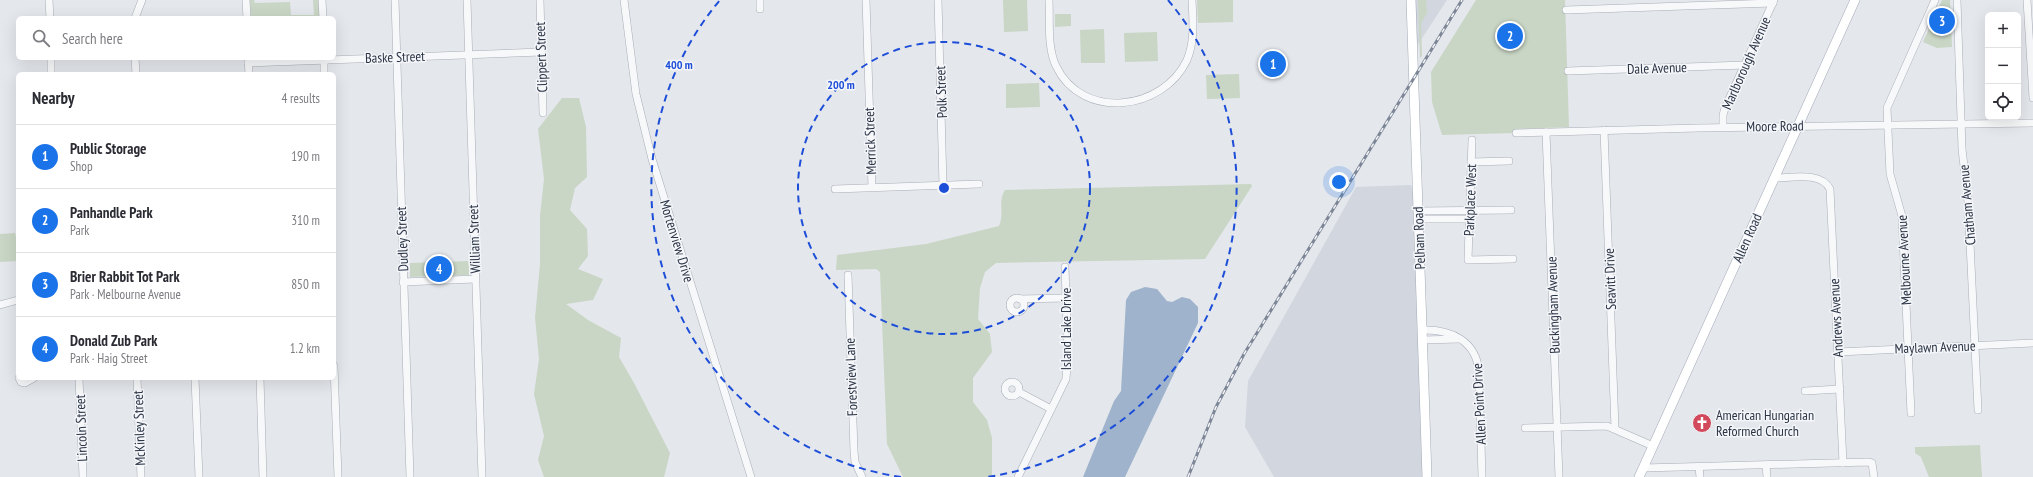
<!DOCTYPE html>
<meta charset="utf-8">
<style>
body{margin:0;font-family:"PT Sans Narrow",sans-serif;background:#f2f2f3;color:#2b2b33}
.controls{position:absolute;right:12px;top:12px;display:grid;overflow:hidden;border-radius:6px;box-shadow:0 4px 16px #0002}
.controls button{width:36px;height:36px;display:grid;place-items:center;padding:0;border:0;border-bottom:1px solid #e1e1e2;background:#fff;color:#2b2b33;font:20px sans-serif}
.you{position:absolute;left:1339px;top:182px;width:14px;height:14px;margin:-10px;border:3px solid #fff;border-radius:50%;background:#1a73e8;box-shadow:0 0 0 6px #1a73e833}
.badge{display:grid;place-items:center;width:26px;height:26px;border-radius:50%;background:#1a73e8;color:#fff;font-size:13px;font-weight:700}
.pin{position:absolute;translate:-50% -50%;border:2px solid #fff;box-shadow:0 1px 4px #0006}
.list{margin:0;padding:0;list-style:none}
h2{display:flex;justify-content:space-between;align-items:center;height:52px;margin:0;padding:0 16px;font-size:17px}
h2 small{font-size:13px;font-weight:400;color:#7c7c81}
.list li{display:grid;grid-template-columns:26px 1fr auto;gap:12px;align-items:center;box-sizing:border-box;height:64px;padding:0 16px;border-top:1px solid #e1e1e2}
.list b{display:block;font-size:15px;white-space:nowrap}
.list p{margin:0;font-size:13px;white-space:nowrap;color:#7c7c81}
.list em{font-size:13px;font-style:normal;color:#7c7c81}
.icon{flex:none;width:22px;height:22px;fill:none;stroke:currentColor;stroke-width:2;stroke-linecap:round;stroke-linejoin:round}
.map{position:relative;flex:none;width:2033px;height:477px;overflow:hidden}
.search{position:absolute;background:#fff;box-shadow:0 4px 16px #0002;left:16px;top:16px;width:320px;height:44px;display:flex;align-items:center;gap:10px;box-sizing:border-box;padding:0 14px;border-radius:6px;color:#7c7c81;font-size:15px}
.panel{position:absolute;background:#fff;box-shadow:0 4px 16px #0002;left:16px;top:72px;width:320px;height:308px;border-radius:6px}
.map>svg:first-child{display:block}
.built{fill:#d2d6de}
.green{fill:#c9d6c5}
.water{fill:#9fb4cc}
.lines{fill:none;stroke-linecap:round;stroke-linejoin:round}
.minor-casing{stroke:#a9aeb7;stroke-width:8}
.major-casing{stroke:#a3abb8;stroke-width:10}
.minor{stroke:#f7f8fa;stroke-width:7}
.major{stroke:#fff;stroke-width:9}
.rail-casing{stroke:#7d8696;stroke-width:3}
.rail{stroke:#f4f6f9;stroke-width:1.5;stroke-dasharray:4.5;stroke-linecap:butt}
.ring{fill:none;stroke:#1d4ed8;stroke-width:2;stroke-dasharray:7 5}
.labels{text-anchor:middle;dominant-baseline:central;stroke-width:3;stroke-linejoin:round;paint-order:stroke}
.street-label{font-size:14px;fill:#2b3445;stroke:#f4f6f9}
.poi-label{font-size:14px;fill:#2b3445;stroke:#f4f6f9;text-anchor:start}
.centre{fill:#1d4ed8;stroke:#f4f6f9;stroke-width:2}
.ring-label{font-size:12px;text-anchor:middle;font-weight:bold;fill:#1d4ed8;stroke:#f4f6f9;stroke-width:3;stroke-linejoin:round;paint-order:stroke}
</style>
<div class="map">
<svg width="2033" height="477" viewBox="0 0 2033 477">
<rect width="100%" height="100%" fill="#e4e7ec"/>
<g class="built">
<polygon points="1411,0 1447,0 1413,52"/>
<polygon points="1411,185 1419,215 1427,477 1274,477 1245,427 1248,381 1356,187"/>
</g>
<g class="green">
<polygon points="250,0 254,0 255,3 290,2 291,15 314,15 313,0 319,0 320,18 251,18"/>
<polygon points="1003,0 1027,0 1028,31 1004,32"/>
<polygon points="1197,0 1233,0 1233,22 1198,23"/>
<polygon points="1418,0 1426,0 1427,13 1421,23 1422,56 1420,58"/>
<polygon points="1476,0 1565,0 1569,127 1516,129 1515,133 1442,135 1432,102 1431,72"/>
<polygon points="1942,0 1950,0 1952,47 1937,48 1923,42"/>
<polygon points="1055,14 1071,14 1071,26 1055,27"/>
<polygon points="1104,29 1105,63 1081,63 1080,30"/>
<polygon points="1157,32 1158,61 1125,62 1124,33"/>
<polygon points="1239,74 1240,98 1207,99 1206,75"/>
<polygon points="1039,83 1040,107 1006,108 1006,84"/>
<polygon points="562,98 579,98 586,127 587,177 575,188 570,210 587,229 588,256 578,269 603,279 593,300 566,304 588,320 621,338 619,357 634,383 670,453 664,477 544,477 538,460 544,436 534,394 539,359 535,318 540,264 540,216 544,179 538,129"/>
<path d="M1251 184 1252 186 1205 259 996 263 985 272 980 288 978 319 990 334 992 352 973 378V402L987 420 992 438V477H903L887 444 880 272 876 269 836 270 837 255 926 244 999 226C1005 212 997 203 1005 190Z"/>
<polygon points="15,233 16,238 18,238 18,261 0,262 0,234"/>
<polygon points="469,261 469,275 410,277 410,263"/>
<polygon points="1980,445 1982,477 1929,477 1921,457 1915,453 1915,447 1919,447"/>
</g>
<polygon class="water" points="1145,287 1157,289 1167,301 1172,302 1182,297 1190,299 1198,307 1198,323 1125,477 1083,477 1114,401 1121,391 1126,300 1131,292"/>
<g class="lines">
<g class="minor-casing">
<g id="minor">
<polyline points="49,0 50,18"/>
<polyline points="246,0 247,18"/>
<polyline points="322,0 323,18"/>
<polyline points="395,0 410,477"/>
<polyline points="467,0 482,477"/>
<polyline points="540,0 543,113"/>
<polyline points="624,0 636,94 652,159 751,477"/>
<polyline points="760,0 760,9"/>
<polyline points="866,0 872,187"/>
<polyline points="938,0 943,185"/>
<path d="M1049 0C1050 21 1047 47 1056 66 1082 121 1163 111 1187 60 1195 41 1193 20 1192 0"/>
<polyline points="1957,0 1962,149 1968,201 1978,410"/>
<polyline points="2027,0 2033,98"/>
<polyline points="1566,10 1773,3"/>
<polyline points="135,18 142,0"/>
<polyline points="51,58 51,74"/>
<polyline points="135,58 136,74"/>
<polyline points="248,58 249,74"/>
<polyline points="324,58 324,74"/>
<polyline points="248,63 541,52"/>
<polyline points="1568,71 1745,65"/>
<polyline points="1723,127 1723,115 1725,108 1774,0"/>
<polyline points="1604,130 1615,428"/>
<polyline points="1546,132 1559,477"/>
<polyline points="1516,133 1698,128 2033,123"/>
<polyline points="1472,140 1468,260 1513,259"/>
<polyline points="1471,162 1509,161"/>
<path d="M1774 178C1791 178 1821 171 1830 189L1843 463"/>
<polyline points="835,189 979,184"/>
<polyline points="1419,211 1511,210"/>
<polyline points="1419,219 1469,219"/>
<polyline points="848,275 854,451 855,462 862,477"/>
<polyline points="403,282 475,279"/>
<circle cx="1017" cy="305" r="7"/>
<polyline points="1020,299 1066,298"/>
<polyline points="0,305 18,300"/>
<path d="M1422 330C1451 329 1477 341 1479 373L1482 477"/>
<polyline points="1423,340 1459,339"/>
<polyline points="1838,352 2033,343"/>
<polyline points="334,366 338,477"/>
<polyline points="19,378 21,382 25,383 34,378"/>
<polyline points="79,378 83,477"/>
<polyline points="137,378 141,477"/>
<polyline points="195,378 199,477"/>
<polyline points="260,378 263,477"/>
<circle cx="1012" cy="389" r="7"/>
<polyline points="1805,391 1840,389"/>
<polyline points="1019,392 1051,409"/>
<polyline points="1911,413 1902,216 1890,174 1887,108 1935,0"/>
<polyline points="1525,428 1607,426 1653,446"/>
<polyline points="1766,465 1767,477"/>
<polyline points="1699,467 1700,477"/>
<polyline points="1643,468 1868,462 1872,463 1874,477"/>
<polyline points="1018,477 1066,379 1068,354 1065,267"/>
</g>
</g>
<g class="major-casing">
<g id="major">
<polyline points="1411,0 1427,477"/>
<polyline points="1639,477 1855,0"/>
</g>
</g>
<use href="#minor" class="minor"/>
<use href="#major" class="major"/>
<g class="rail-casing">
<polyline id="rail" points="1188,477 1216,407 1244,354 1462,0"/>
</g>
<use href="#rail" class="rail"/>
</g>
<g class="ring">
<circle cx="944" cy="188" r="146"/>
<path d="M901 477A292 292 0 0 1 720 0M1168 0A292 292 0 0 1 987 477"/>
</g>
<defs>
<g id="church-disc" transform="scale(1)"><circle r="9.5" fill="#d1495b" stroke="#f4f6f9"/><path d="M-1.2-6h2.4v3.5h3.3v2.4h-3.3V6h-2.4V-.1h-3.3v-2.4h3.3Z" fill="#fff"/></g>
</defs>
<g fill-rule="evenodd">
<use href="#church-disc" x="1702" y="423"/>
</g>
<g class="labels">
<g class="street-label">
<text transform="translate(395 57) rotate(-2)">Baske Street</text>
<text transform="translate(541 57) rotate(-92)">Clippert Street</text>
<text transform="translate(1746 63) rotate(-66)">Marlborough Avenue</text>
<text transform="translate(1657 68) rotate(-2)">Dale Avenue</text>
<text transform="translate(941 92) rotate(-92)">Polk Street</text>
<text transform="translate(1775 126) rotate(-1)">Moore Road</text>
<text transform="translate(870 141) rotate(-92)">Merrick Street</text>
<text transform="translate(1470 200) rotate(-88)">Parkplace West</text>
<text transform="translate(1967 205) rotate(-95)">Chatham Avenue</text>
<text transform="translate(1419 238) rotate(-92)">Pelham Road</text>
<text transform="translate(1747 238) rotate(-66)">Allen Road</text>
<text transform="translate(402 239) rotate(-92)">Dudley Street</text>
<text transform="translate(474 239) rotate(-92)">William Street</text>
<text transform="translate(677 241) rotate(73)">Mortenview Drive</text>
<text transform="translate(1904 260) rotate(-93)">Melbourne Avenue</text>
<text transform="translate(1610 279) rotate(-92)">Seavitt Drive</text>
<text transform="translate(1553 305) rotate(-92)">Buckingham Avenue</text>
<text transform="translate(1836 318) rotate(-93)">Andrews Avenue</text>
<text transform="translate(1066 329) rotate(-90)">Island Lake Drive</text>
<text transform="translate(1935 347) rotate(-2)">Maylawn Avenue</text>
<text transform="translate(851 377) rotate(-92)">Forestview Lane</text>
<text transform="translate(1479 404) rotate(-93)">Allen Point Drive</text>
<text transform="translate(81 428) rotate(-92)">Lincoln Street</text>
<text transform="translate(139 428) rotate(-92)">McKinley Street</text>
</g>
<g class="poi-label">
<text x="1716" y="415">American Hungarian<tspan x="1716" dy="16">Reformed Church</tspan></text>
</g>
</g>
<circle cx="944" cy="188" r="6" class="centre"/>
<g class="ring-label">
<text x="679" y="69">400 m</text>
<text x="841" y="89">200 m</text>
</g>
</svg>
<div class="controls">
<button>+</button>
<button>−</button>
<button><svg class="icon" aria-label="locate" viewBox="0 0 24 24"><circle cx="12" cy="12" r="6"/><path d="M12 2v4M12 18v4M2 12h4M18 12h4"/></svg></button>
</div>
<div class="you"></div>
<div class="pin badge" style="left:1273px;top:64px">1</div>
<div class="pin badge" style="left:1510px;top:36px">2</div>
<div class="pin badge" style="left:1942px;top:21px">3</div>
<div class="pin badge" style="left:439px;top:269px">4</div>
<div class="search"><svg class="icon" aria-label="search" viewBox="0 0 24 24"><circle cx="10" cy="10" r="6"/><path d="M15 15l6 6"/></svg>Search here</div>
<section class="panel">
<h2>Nearby<small>4 results</small></h2>
<ul class="list">
<li><span class="badge">1</span><div><b>Public Storage</b><p>Shop</p></div><em>190 m</em></li>
<li><span class="badge">2</span><div><b>Panhandle Park</b><p>Park</p></div><em>310 m</em></li>
<li><span class="badge">3</span><div><b>Brier Rabbit Tot Park</b><p>Park · Melbourne Avenue</p></div><em>850 m</em></li>
<li><span class="badge">4</span><div><b>Donald Zub Park</b><p>Park · Haig Street</p></div><em>1.2 km</em></li>
</ul>
</section>
</div>
